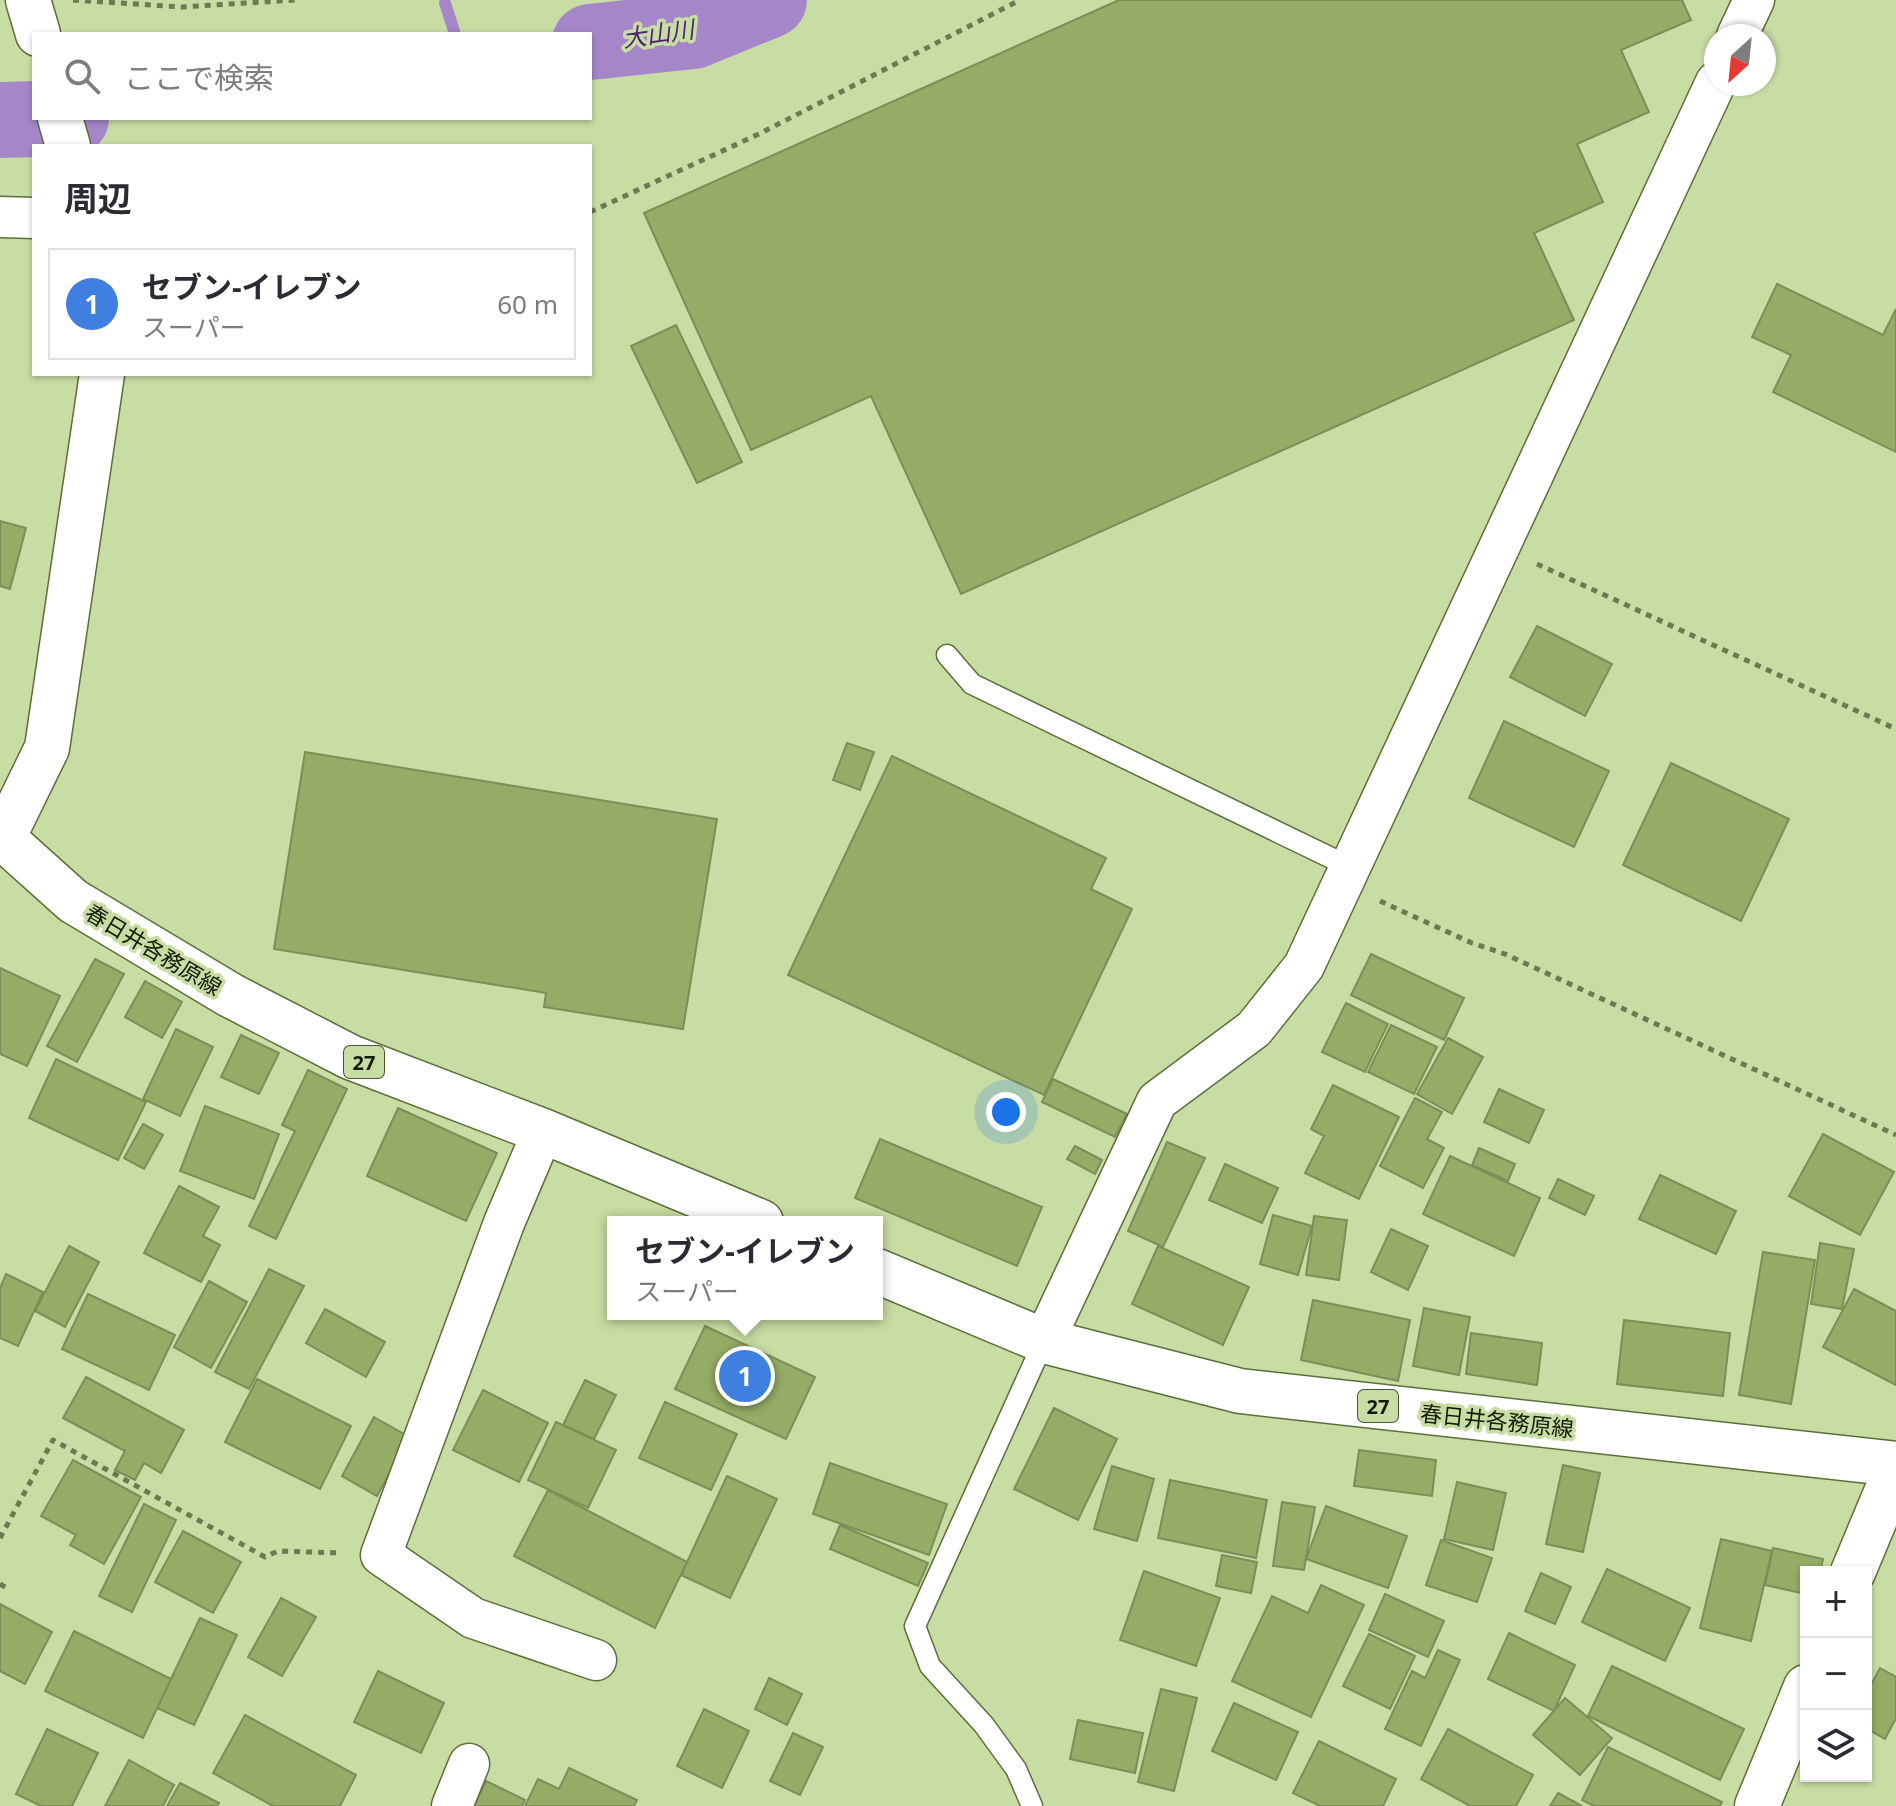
<!DOCTYPE html>
<html lang="ja">
<meta charset="utf-8">
<style>
body{margin:0;font-family:"Noto Sans","Noto Sans JP",sans-serif;background:#f7f7f7;color:#2b2b33}
.controls{position:absolute;right:24px;bottom:24px;display:grid;overflow:hidden;border-radius:0px;box-shadow:0 2px 6px #0004}
.controls button{width:72px;height:72px;display:grid;place-items:center;padding:0;border:0;border-bottom:2px solid #e1e1e2;background:#fff;color:#2b2b33;font:40px sans-serif}
.compass{position:absolute;left:1704px;top:24px;width:72px;height:72px;border-radius:50%;background:#fff;box-shadow:0 2px 6px #0004;rotate:207deg}
.you{position:absolute;left:1006px;top:1112px;width:28px;height:28px;margin:-20px;border:6px solid #fff;border-radius:50%;background:#1a73e8;box-shadow:0 0 0 12px #1a73e833}
.badge{display:grid;place-items:center;width:52px;height:52px;border-radius:50%;background:#894dc4;color:#fff;font-size:26px;font-weight:700}
.pin{position:absolute;translate:-50% -50%;border:4px solid #fff;box-shadow:0 2px 8px #0006}
.popup{position:absolute;left:607px;top:1216px;width:276px;height:104px;box-sizing:border-box;display:grid;place-content:center;border-radius:0px;background:#fff;filter:drop-shadow(0 2px 6px #0005);font-size:26px;white-space:nowrap;color:#7c7c81}
.popup b{font-size:30px;color:#2b2b33}
.popup::after{content:'';position:absolute;left:50%;top:100%;margin-left:-16px;border:16px solid transparent;border-top-color:#fff}
.list{margin:0;padding:0;list-style:none}
h2{display:flex;justify-content:space-between;align-items:center;height:104px;margin:0;padding:0 32px;font-size:34px}
h2 small{font-size:26px;font-weight:400;color:#7c7c81}
.list li{display:grid;grid-template-columns:52px 1fr auto;gap:24px;align-items:center;box-sizing:border-box;height:112px;margin:0 16px 16px;padding:0 16px;border:2px solid #e1e1e2;border-radius:0px}
.list b{display:block;font-size:30px;white-space:nowrap}
.list p{margin:0;font-size:26px;white-space:nowrap;color:#7c7c81}
.list em{font-size:26px;font-style:normal;color:#7c7c81}
.icon{flex:none;width:44px;height:44px;fill:none;stroke:currentColor;stroke-width:2;stroke-linecap:round;stroke-linejoin:round}
.map{position:relative;flex:none;width:1896px;height:1806px;overflow:hidden}
.search{position:absolute;background:#fff;box-shadow:0 2px 6px #0004;left:32px;top:32px;width:560px;height:88px;display:flex;align-items:center;gap:20px;box-sizing:border-box;padding:0 28px;border-radius:0px;color:#7c7c81;font-size:30px}
.panel{position:absolute;background:#fff;box-shadow:0 2px 6px #0004;left:32px;top:144px;width:560px;height:232px;border-radius:0px}
.map>svg:first-child{display:block}
.lines{fill:none;stroke-linecap:round;stroke-linejoin:round}
.stream{stroke:#a587c9;stroke-width:12}
.river{stroke:#a587c9;stroke-width:76}
.building{fill:#94ac65;stroke:#7b8e58;stroke-width:2}
.service-casing{stroke:#5c6e39;stroke-width:23}
.minor-casing{stroke:#5c6e39;stroke-width:43}
.tertiary-casing{stroke:#5c6e39;stroke-width:47}
.primary-casing{stroke:#5c6e39;stroke-width:47}
.path{stroke:#6c7a53;stroke-width:5;stroke-dasharray:6 6;stroke-linecap:butt}
.service{stroke:#fff;stroke-width:20}
.minor{stroke:#fff;stroke-width:40}
.tertiary{stroke:#fff;stroke-width:44}
.primary{stroke:#fff;stroke-width:44}
.labels{text-anchor:middle;dominant-baseline:central;stroke-width:7;stroke-linejoin:round;paint-order:stroke}
.shield{fill:#c8dda4;stroke:#4a5435;stroke-width:2}
.shield-label{font-size:20px;font-weight:bold;fill:#141a05}
.street-label{font-size:22px;fill:#141a05;stroke:#c8dda4}
.water-label{font-size:24px;font-style:italic;fill:#4f2675;stroke:#c8dda4}
</style>
<div class="map">
<svg width="1896" height="1806" viewBox="0 0 1896 1806">
<rect width="100%" height="100%" fill="#c8dda4"/>
<g class="lines">
<polyline class="stream" points="445,3 455,34"/>
<g class="river">
<polyline points="590,42 693,31 769,0"/>
<polyline points="0,120 71,118"/>
</g>
</g>
<g class="building">
<polygon points="1119,0 1682,0 1691,20 1621,50 1649,112 1577,144 1603,202 1534,233 1574,320 961,594 871,396 751,450 644,213"/>
<polygon points="1777,284 1883,335 1896,309 1896,452 1773,392 1791,355 1752,337"/>
<polygon points="676,325 742,462 697,483 631,346"/>
<polygon points="0,521 26,528 10,589 0,586"/>
<polygon points="1537,626 1612,664 1585,716 1510,677"/>
<polygon points="1504,721 1609,771 1574,847 1469,798"/>
<polygon points="847,743 874,752 860,790 833,780"/>
<polygon points="305,752 717,819 683,1029 544,1007 546,993 274,949"/>
<polygon points="892,756 1106,858 1091,889 1132,909 1044,1095 788,975"/>
<polygon points="1671,763 1789,819 1741,921 1623,865"/>
<polygon points="1371,954 1464,998 1444,1040 1351,995"/>
<polygon points="95,959 124,974 77,1062 47,1046"/>
<polygon points="0,968 60,996 27,1066 0,1054"/>
<polygon points="145,981 182,1002 162,1038 125,1017"/>
<polygon points="1346,1003 1388,1024 1365,1072 1322,1052"/>
<polygon points="1391,1025 1437,1047 1414,1094 1368,1072"/>
<polygon points="176,1029 213,1047 180,1116 143,1099"/>
<polygon points="241,1035 279,1053 259,1094 221,1077"/>
<polygon points="1448,1038 1483,1057 1452,1114 1417,1094"/>
<polygon points="56,1059 146,1102 118,1160 29,1118"/>
<polygon points="308,1070 347,1089 276,1239 249,1226 295,1131 282,1125"/>
<polygon points="1053,1079 1127,1114 1115,1137 1042,1102"/>
<polygon points="1333,1085 1399,1117 1359,1199 1305,1173 1324,1136 1311,1129"/>
<polygon points="1499,1089 1544,1110 1529,1143 1484,1122"/>
<polygon points="1415,1098 1442,1112 1427,1139 1444,1148 1423,1188 1380,1166"/>
<polygon points="205,1106 279,1134 254,1199 180,1171"/>
<polygon points="398,1108 497,1153 466,1221 367,1176"/>
<polygon points="143,1124 163,1135 144,1169 124,1158"/>
<polygon points="1823,1134 1894,1172 1860,1235 1789,1196"/>
<polygon points="880,1139 1042,1207 1017,1266 855,1198"/>
<polygon points="1167,1142 1205,1158 1163,1247 1128,1231"/>
<polygon points="1075,1146 1102,1160 1095,1174 1067,1159"/>
<polygon points="1479,1148 1515,1164 1508,1181 1472,1165"/>
<polygon points="1450,1156 1540,1198 1514,1256 1423,1214"/>
<polygon points="1225,1164 1278,1188 1262,1223 1209,1200"/>
<polygon points="1660,1175 1736,1211 1716,1254 1639,1219"/>
<polygon points="1558,1179 1594,1196 1585,1215 1549,1198"/>
<polygon points="179,1186 219,1207 203,1236 220,1245 201,1282 144,1253"/>
<polygon points="1273,1215 1312,1226 1298,1275 1260,1264"/>
<polygon points="1314,1216 1347,1220 1339,1280 1306,1275"/>
<polygon points="1391,1229 1428,1246 1408,1290 1371,1272"/>
<polygon points="1820,1243 1854,1249 1842,1309 1811,1304"/>
<polygon points="69,1246 99,1262 65,1327 35,1311"/>
<polygon points="1158,1246 1249,1287 1223,1345 1132,1304"/>
<polygon points="1763,1252 1815,1260 1791,1404 1739,1395"/>
<polygon points="269,1269 304,1286 249,1389 215,1372"/>
<polygon points="6,1274 43,1292 18,1346 0,1338 0,1288"/>
<polygon points="209,1281 247,1302 211,1368 174,1347"/>
<polygon points="1854,1289 1896,1311 1896,1385 1823,1347"/>
<polygon points="88,1294 175,1335 149,1390 62,1349"/>
<polygon points="1313,1300 1410,1320 1398,1381 1301,1360"/>
<polygon points="1424,1308 1470,1317 1459,1375 1413,1366"/>
<polygon points="325,1309 385,1342 366,1377 306,1343"/>
<polygon points="1624,1320 1730,1333 1723,1396 1617,1384"/>
<polygon points="705,1326 815,1377 786,1439 675,1389"/>
<polygon points="1471,1333 1542,1343 1537,1385 1466,1374"/>
<polygon points="86,1377 184,1430 161,1473 144,1463 135,1480 115,1470 125,1451 63,1418"/>
<polygon points="257,1379 351,1426 320,1489 225,1442"/>
<polygon points="585,1380 616,1395 594,1439 563,1425"/>
<polygon points="483,1390 548,1423 519,1482 453,1450"/>
<polygon points="665,1402 737,1434 711,1490 639,1458"/>
<polygon points="1054,1408 1117,1439 1078,1520 1014,1489"/>
<polygon points="374,1417 409,1437 377,1496 342,1476"/>
<polygon points="556,1422 616,1450 588,1508 528,1480"/>
<polygon points="1359,1450 1436,1460 1432,1496 1354,1486"/>
<polygon points="73,1460 141,1497 104,1564 70,1545 76,1535 41,1516"/>
<polygon points="830,1463 947,1504 929,1555 813,1514"/>
<polygon points="1563,1465 1600,1473 1583,1552 1546,1544"/>
<polygon points="1112,1466 1154,1479 1137,1541 1094,1529"/>
<polygon points="727,1476 777,1499 730,1598 681,1575"/>
<polygon points="1170,1480 1267,1500 1256,1558 1158,1538"/>
<polygon points="1457,1482 1506,1493 1493,1550 1444,1539"/>
<polygon points="548,1490 687,1562 655,1628 514,1556"/>
<polygon points="1282,1502 1315,1507 1304,1570 1273,1566"/>
<polygon points="144,1504 176,1520 132,1612 99,1596"/>
<polygon points="1326,1506 1407,1536 1388,1588 1306,1559"/>
<polygon points="840,1525 928,1563 918,1586 830,1549"/>
<polygon points="183,1531 241,1562 213,1613 155,1582"/>
<polygon points="1721,1539 1772,1551 1751,1641 1700,1628"/>
<polygon points="1441,1540 1492,1558 1477,1602 1426,1585"/>
<polygon points="1773,1548 1823,1559 1820,1572 1806,1572 1806,1594 1765,1585"/>
<polygon points="1222,1555 1257,1562 1251,1593 1216,1586"/>
<polygon points="1607,1569 1690,1608 1665,1661 1582,1622"/>
<polygon points="1144,1571 1220,1598 1196,1666 1120,1640"/>
<polygon points="1541,1573 1571,1587 1555,1624 1525,1611"/>
<polygon points="1321,1585 1364,1605 1311,1717 1232,1681 1272,1596 1308,1613"/>
<polygon points="1385,1594 1444,1621 1428,1657 1369,1630"/>
<polygon points="281,1598 316,1617 282,1676 248,1657"/>
<polygon points="0,1604 52,1632 25,1684 0,1671"/>
<polygon points="200,1618 237,1635 194,1725 157,1708"/>
<polygon points="74,1631 171,1679 143,1738 45,1691"/>
<polygon points="1509,1633 1575,1665 1554,1711 1488,1679"/>
<polygon points="1369,1634 1415,1656 1390,1709 1343,1686"/>
<polygon points="1438,1650 1460,1660 1421,1746 1385,1729 1412,1671 1425,1678"/>
<polygon points="1612,1666 1744,1729 1720,1780 1588,1716"/>
<polygon points="1880,1668 1896,1677 1896,1718 1885,1739 1866,1728 1866,1694"/>
<polygon points="378,1671 444,1703 421,1753 354,1722"/>
<polygon points="769,1678 802,1694 787,1725 755,1709"/>
<polygon points="1161,1689 1197,1698 1174,1791 1138,1782"/>
<polygon points="1565,1698 1612,1738 1580,1775 1533,1735"/>
<polygon points="1234,1703 1298,1732 1276,1780 1212,1751"/>
<polygon points="704,1709 749,1731 722,1788 677,1766"/>
<polygon points="245,1715 356,1775 340,1806 273,1806 213,1773"/>
<polygon points="1078,1720 1143,1733 1135,1773 1070,1759"/>
<polygon points="47,1729 98,1753 72,1806 41,1806 16,1794"/>
<polygon points="1448,1729 1533,1775 1516,1806 1470,1806 1421,1779"/>
<polygon points="793,1733 823,1747 800,1795 770,1781"/>
<polygon points="1319,1741 1396,1779 1383,1806 1320,1806 1293,1793"/>
<polygon points="1608,1747 1722,1802 1720,1806 1594,1806 1582,1800"/>
<polygon points="129,1760 174,1785 163,1806 105,1806"/>
<polygon points="569,1768 637,1800 634,1806 525,1806 538,1779 559,1789"/>
<polygon points="486,1781 525,1800 522,1806 474,1806"/>
<polygon points="180,1783 219,1803 217,1806 167,1806"/>
<polygon points="1558,1793 1582,1806 1550,1806"/>
</g>
<g class="lines">
<g class="service-casing">
<g id="service">
<polyline points="947,655 972,684 1350,867"/>
<polyline points="1032,1806 1016,1769 984,1725 930,1666 915,1626 1044,1341"/>
</g>
</g>
<g class="minor-casing">
<g id="minor">
<polyline points="1737,36 1754,0"/>
<polyline points="0,217 34,218"/>
<polyline points="543,1131 504,1223 381,1555 473,1618 596,1660"/>
<polyline points="1044,1341 1157,1101 1254,1029 1304,966 1716,82"/>
<polyline points="452,1806 469,1764"/>
</g>
</g>
<g class="tertiary-casing">
<g id="tertiary">
<polyline points="1853,1572 1896,1469"/>
<polyline points="1757,1806 1806,1687"/>
</g>
</g>
<g class="primary-casing">
<g id="primary">
<polyline points="28,0 38,34"/>
<polyline points="60,118 68,146"/>
<polyline points="102,374 47,748 3,838 73,901 230,995 350,1057 543,1131 761,1222"/>
<polyline points="877,1271 1044,1341 1240,1391 1896,1464"/>
</g>
</g>
<g class="path">
<polyline points="73,0 182,7 295,0"/>
<polyline points="590,212 759,134 1020,0"/>
<polyline points="1537,564 1896,729"/>
<polyline points="1380,901 1472,943 1505,954 1896,1135"/>
<polyline points="0,1538 53,1440 265,1557 278,1551 342,1553"/>
<polyline points="0,1584 7,1588"/>
</g>
<use href="#service" class="service"/>
<use href="#minor" class="minor"/>
<use href="#tertiary" class="tertiary"/>
<use href="#primary" class="primary"/>
</g>
<g class="labels">
<g class="shield">
<rect x="344" y="1046" width="40" height="32" rx="6"/>
<rect x="1358" y="1390" width="40" height="32" rx="6"/>
</g>
<g class="shield-label">
<text x="364" y="1062">27</text>
<text x="1378" y="1406">27</text>
</g>
<g class="street-label">
<text transform="translate(154 949) rotate(31)">春日井各務原線</text>
<text transform="translate(1497 1420) rotate(6)">春日井各務原線</text>
</g>
<g class="water-label">
<text transform="translate(658 33) rotate(-8)">大山川</text>
</g>
</g>
</svg>
<div class="controls">
<button>+</button>
<button>−</button>
<button><svg class="icon" aria-label="layers" viewBox="0 0 24 24"><path d="M12 4l9 5-9 5-9-5zM3 14l9 5 9-5"/></svg></button>
</div>
<svg class="compass" viewBox="-18 -18 36 36"><path d="M0-13l5 13h-10z" fill="#e53935"/><path d="M0 13l5-13h-10z" fill="#7c7c81"/></svg>
<div class="you"></div>
<div class="pin badge" style="left:745px;top:1376px;background:#3f7fe0">1</div>
<div class="popup"><b>セブン-イレブン</b>スーパー</div>
<div class="search"><svg class="icon" aria-label="search" viewBox="0 0 24 24"><circle cx="10" cy="10" r="6"/><path d="M15 15l6 6"/></svg>ここで検索</div>
<section class="panel">
<h2>周辺<small></small></h2>
<ul class="list">
<li><span class="badge" style="background:#3f7fe0">1</span><div><b>セブン-イレブン</b><p>スーパー</p></div><em>60 m</em></li>
</ul>
</section>
</div>
